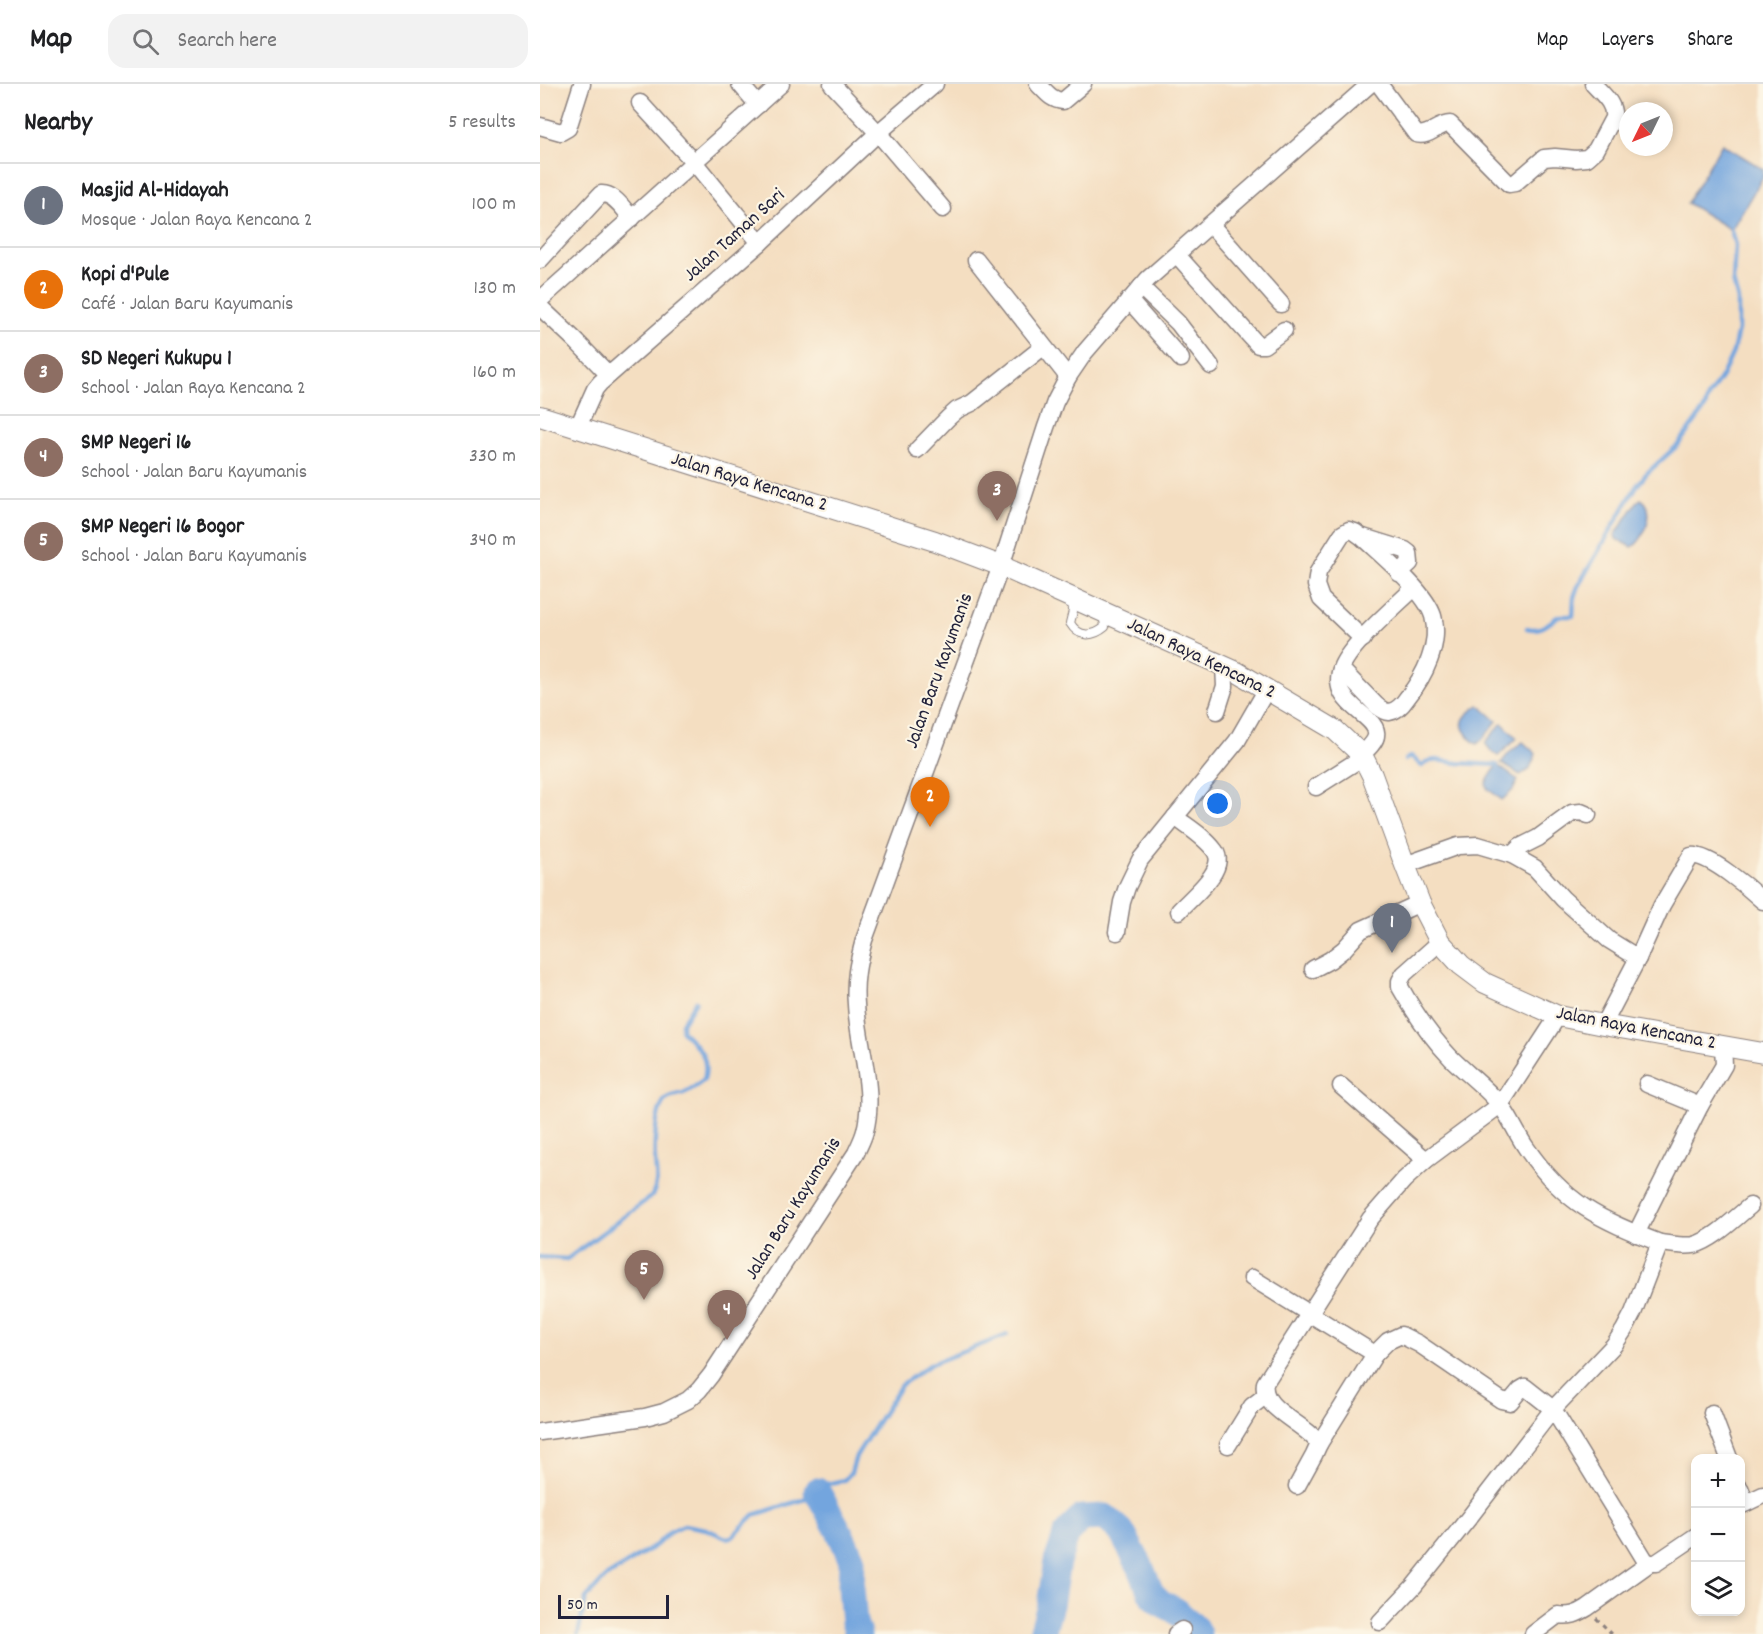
<!DOCTYPE html>
<meta charset="utf-8">
<style>
body{margin:0;font-family:Dekko,sans-serif;background:#f2f2f2;color:#202124}
.controls{position:absolute;right:18px;bottom:18px;display:grid;overflow:hidden;border-radius:12px;box-shadow:0 3px 9px #0003}
.controls button{width:54px;height:54px;display:grid;place-items:center;padding:0;border:0;border-bottom:2px solid #e0e0e0;background:#fff;color:#202124;font:30px sans-serif}
.compass{position:absolute;left:1079px;top:18px;width:54px;height:54px;border-radius:50%;background:#fff;box-shadow:0 3px 9px #0003;rotate:227deg}
.scale{position:absolute;left:18px;bottom:15px;width:111px;box-sizing:border-box;padding-left:6px;border:3px solid #22223b;border-top:0;font-size:16px;line-height:21px;white-space:nowrap;color:#22223b;-webkit-text-stroke:4px #fcf5e5;paint-order:stroke}
.you{position:absolute;left:678px;top:720px;width:21px;height:21px;margin:-15px;border:4px solid #fff;border-radius:50%;background:#1a73e8;box-shadow:0 0 0 9px #1a73e833}
.badge{display:grid;place-items:center;width:39px;height:39px;border-radius:50%;background:#b45309;color:#fff;font-size:20px;font-weight:700}
.pin{position:absolute;translate:-50% -50px;filter:drop-shadow(0 2px 3px #0008)}
.pin::after{content:'';position:absolute;top:32px;width:21px;height:18px;background:inherit;clip-path:polygon(0 0,100% 0,50% 100%)}
.list{margin:0;padding:0;list-style:none}
h2{display:flex;justify-content:space-between;align-items:center;height:78px;margin:0;padding:0 24px;font-size:26px}
h2 small{font-size:20px;font-weight:400;color:#757577}
.list li{display:grid;grid-template-columns:39px 1fr auto;gap:18px;align-items:center;box-sizing:border-box;height:84px;padding:0 24px;border-top:2px solid #e0e0e0}
.list b{display:block;font-size:22px;white-space:nowrap}
.list p{margin:0;font-size:20px;white-space:nowrap;color:#757577}
.list em{font-size:20px;font-style:normal;color:#757577}
.icon{flex:none;width:33px;height:33px;fill:none;stroke:currentColor;stroke-width:2;stroke-linecap:round;stroke-linejoin:round}
.map{position:relative;flex:none;width:1223px;height:1550px;overflow:hidden}
header{display:flex;align-items:center;gap:36px;box-sizing:border-box;height:84px;padding:0 30px;background:#fff;border-bottom:2px solid #e0e0e0}
header strong{font-size:28px}
nav{display:flex;gap:33px;margin-inline-start:auto;font-size:21px}
.search{width:420px;height:54px;background:#f2f2f2;display:flex;align-items:center;gap:15px;box-sizing:border-box;padding:0 21px;border-radius:18px;color:#757577;font-size:22px}
main{display:flex}
aside{flex:1;background:#fff}
.map>svg:first-child{display:block}
.water{fill:#73a5de;stroke:#4a648c;stroke-width:1.5}
.lines{fill:none;stroke-linecap:round;stroke-linejoin:round}
.stream{stroke:#73a5de;stroke-width:4.5}
.river{stroke:#73a5de;stroke-width:27}
.service-casing{stroke:#8b807e;stroke-width:10}
.minor-casing{stroke:#8b807e;stroke-width:19}
.tertiary-casing{stroke:#8b807e;stroke-width:22}
.path{stroke:#8b807e;stroke-width:3;stroke-dasharray:4.5 4.5;stroke-linecap:butt}
.service{stroke:#fff;stroke-width:8}
.minor{stroke:#fff;stroke-width:16}
.tertiary{stroke:#fff;stroke-width:20}
.labels{text-anchor:middle;dominant-baseline:central;stroke-width:4.5;stroke-linejoin:round;paint-order:stroke}
.street-label{font-size:20px;fill:#22223b;stroke:#fcf5e5}
</style>
<header>
<strong>Map</strong>
<div class="search"><svg class="icon" aria-label="search" viewBox="0 0 24 24"><circle cx="10" cy="10" r="6"/><path d="M15 15l6 6"/></svg>Search here</div>
<nav><a>Map</a><a>Layers</a><a>Share</a></nav>
</header>
<main>
<aside>
<h2>Nearby<small>5 results</small></h2>
<ul class="list">
<li><span class="badge" style="background:#6b7280">1</span><div><b>Masjid Al-Hidayah</b><p>Mosque · Jalan Raya Kencana 2</p></div><em>100 m</em></li>
<li><span class="badge" style="background:#e8710a">2</span><div><b>Kopi d'Pule</b><p>Café · Jalan Baru Kayumanis</p></div><em>130 m</em></li>
<li><span class="badge" style="background:#8d6e63">3</span><div><b>SD Negeri Kukupu 1</b><p>School · Jalan Raya Kencana 2</p></div><em>160 m</em></li>
<li><span class="badge" style="background:#8d6e63">4</span><div><b>SMP Negeri 16</b><p>School · Jalan Baru Kayumanis</p></div><em>330 m</em></li>
<li><span class="badge" style="background:#8d6e63">5</span><div><b>SMP Negeri 16 Bogor</b><p>School · Jalan Baru Kayumanis</p></div><em>340 m</em></li>
</ul>
</aside>
<div class="map">
<svg width="1223" height="1550" viewBox="0 0 1223 1550">
<rect width="100%" height="100%" fill="#fcf5e5"/>
<filter id="ink" filterUnits="userSpaceOnUse"><feTurbulence type="fractalNoise" baseFrequency=".0167" numOctaves="2"/><feDisplacementMap in="SourceGraphic" scale="12" xChannelSelector="R" yChannelSelector="G"/><feConvolveMatrix kernelMatrix="1 2 1 2 8 2 1 2 1" color-interpolation-filters="sRGB"/></filter>
<filter id="wash" filterUnits="userSpaceOnUse"><feTurbulence type="fractalNoise" baseFrequency=".008" numOctaves="4" result="noise"/><feDisplacementMap in="SourceGraphic" scale="24" xChannelSelector="R" yChannelSelector="G"/><feGaussianBlur stdDeviation="1.35" result="paint"/><feColorMatrix in="noise" values="0 0 0 0 0 0 0 0 0 0 0 0 0 0 0 0 0 1.4 0 .05"/><feComposite in="paint" operator="in"/></filter>
<g filter="url(#wash)">
<rect width="100%" height="100%" fill="#f4dec1"/>
<g class="water">
<polygon points="1182,60 1223,85 1223,93 1191,146 1147,119"/>
<path d="M1101 415C1117 424 1105 456 1092 463L1076 455 1075 451 1097 418Z"/>
<path d="M939 621 957 637 942 656 937 660C932 657 929 654 926 649 916 636 929 629 939 621Z"/>
<polygon points="962,639 977,654 958,672 951,667 945,659"/>
<polygon points="983,658 996,670 989,686 980,691 961,679 969,669"/>
<polygon points="957,681 978,696 973,706 962,716 947,704 946,699"/>
</g>
<g class="lines">
<g class="stream">
<path d="M987 544C1002 548 1008 539 1019 532H1033L1034 513 1038 502 1096 403 1107 389 1138 361 1165 324 1168 313 1182 292 1193 268 1198 246V216L1193 197 1195 161 1191 146"/>
<polyline points="865,676 871,672 882,682 886,678 896,676 918,679 957,681"/>
<path d="M0 1173 27 1175 112 1112C119 1098 116 1091 115 1076 114 1062 115 1029 124 1017 128 1011 134 1012 140 1010 149 1008 157 1001 164 996 170 971 158 964 142 947V939L156 917"/>
<polyline points="38,1550 46,1514 66,1493 116,1461 131,1447 144,1441 166,1445 186,1454 192,1453 214,1431 262,1416 287,1400 304,1396 311,1389 316,1372 361,1301 391,1280 467,1251"/>
</g>
<g class="river">
<polyline points="277,1407 300,1449 312,1476 311,1503 314,1538 318,1550"/>
<polyline points="502,1550 510,1521 517,1478 527,1449 542,1434 565,1433 581,1447 600,1482 611,1509 621,1519 635,1526 655,1544 658,1550"/>
</g>
</g>
</g>
<g filter="url(#ink)">
<g class="lines">
<g class="service-casing">
<path id="service" d="M532 514 533 527 530 539C539 554 553 553 565 543L563 528"/>
</g>
<g class="minor-casing">
<g id="minor">
<polyline points="200,0 218,21"/>
<polyline points="292,0 338,49 403,125"/>
<path d="M498 0C506 8 511 16 523 17L543 0"/>
<path d="M839 0 876 50C889 54 897 40 910 40L969 100 975 99 1004 74 1015 73 1036 75 1047 74 1056 66 1073 34C1075 19 1062 10 1053 0"/>
<polyline points="100,19 154,78 220,159"/>
<polyline points="0,42 21,48 28,44 42,0"/>
<polyline points="671,141 741,220"/>
<polyline points="637,171 718,261 724,261 744,246"/>
<path d="M0 176 61 110C74 109 83 125 92 134"/>
<polyline points="436,176 528,293"/>
<polyline points="601,203 638,239 671,282"/>
<polyline points="0,216 241,0"/>
<polyline points="589,216 641,275"/>
<polyline points="0,223 34,255 69,291"/>
<polyline points="37,345 55,305 60,299 220,159 338,49 395,0"/>
<polyline points="377,366 408,334 417,326 432,319 503,263"/>
<polyline points="823,453 865,466 869,469 870,479 859,489"/>
<path d="M801 585 837 622C841 625 844 628 849 628 857 627 863 620 867 614 884 593 901 560 893 532 885 507 842 472 822 453L815 448 809 446 802 450 778 488 776 501 781 515 823 555"/>
<polyline points="677,627 685,602 684,582"/>
<path d="M822 671C826 666 835 659 836 652 840 630 786 622 802 582 812 559 855 523 874 504"/>
<polyline points="776,703 817,677 819,667"/>
<path d="M635 733C648 743 665 753 675 767 688 786 650 814 639 827"/>
<polyline points="972,771 980,763 998,754 1032,729 1041,728 1048,731"/>
<polyline points="865,781 918,762 938,761 972,771 995,784 1023,815 1069,856 1098,874"/>
<polyline points="577,848 582,818 587,803 600,776 697,657 727,605"/>
<path d="M900 858 864 890 860 897V903C874 928 891 953 911 974 926 989 949 1006 961 1022 971 1035 977 1051 987 1065 1025 1120 1059 1135 1120 1159"/>
<polyline points="773,885 790,876 804,865 821,846 880,819"/>
<path d="M1063 941 1098 874 1122 821 1151 772C1168 769 1210 805 1223 817"/>
<polyline points="1107,1000 1160,1022"/>
<polyline points="801,1002 886,1076"/>
<polyline points="1096,1150 1160,1022 1184,981 1183,962"/>
<polyline points="712,1194 835,1270"/>
<polyline points="1172,1329 1189,1374"/>
<path d="M0 1348 105 1333 124 1328 148 1316 159 1306 171 1291 316 1069C319 1062 323 1055 325 1047 336 1005 318 962 316 920 314 897 318 878 324 856L461 482 506 343 515 318 528 293 545 268 608 195 830 0"/>
<polyline points="779,1360 835,1270 848,1257 861,1251 879,1260 961,1316 970,1318 980,1306 985,1303 1013,1325 1105,1476 1110,1479 1116,1479 1156,1452"/>
<polyline points="688,1361 712,1322 725,1312"/>
<path d="M757 1402 774 1371 779 1360C765 1338 720 1326 725 1299L830 1135 864 1096 886 1076 960 1021 1018 932"/>
<polyline points="1200,1404 1206,1419"/>
<polyline points="1200,1422 1223,1411"/>
<path d="M840 1538 874 1502 928 1435 1013 1325 1074 1261 1084 1246 1093 1229 1120 1159C1131 1160 1143 1163 1154 1161 1173 1156 1194 1135 1210 1122"/>
<polyline points="636,1550 642,1546"/>
<path d="M993 1550 1018 1531C1030 1533 1037 1530 1047 1524L1110 1479"/>
</g>
</g>
<g class="tertiary-casing">
<polyline id="tertiary" points="0,332 395,457 461,482 697,588 795,646 822,671 832,691 865,781 880,819 900,858 921,881 945,899 1018,932 1063,941 1223,969"/>
</g>
<polyline class="path" points="1056,1534 1072,1550"/>
<use href="#service" class="service"/>
<use href="#minor" class="minor"/>
<use href="#tertiary" class="tertiary"/>
</g>
</g>
<g class="labels">
<g class="street-label">
<text transform="translate(195 152) rotate(-42)">Jalan Taman Sari</text>
<text transform="translate(209 399) rotate(17)">Jalan Raya Kencana 2</text>
<text transform="translate(661 575) rotate(26)">Jalan Raya Kencana 2</text>
<text transform="translate(400 587) rotate(-70)">Jalan Baru Kayumanis</text>
<text transform="translate(1096 945) rotate(11)">Jalan Raya Kencana 2</text>
<text transform="translate(254 1125) rotate(-58)">Jalan Baru Kayumanis</text>
</g>
</g>
</svg>
<div class="controls">
<button>+</button>
<button>−</button>
<button><svg class="icon" aria-label="layers" viewBox="0 0 24 24"><path d="M12 4l9 5-9 5-9-5zM3 14l9 5 9-5"/></svg></button>
</div>
<svg class="compass" viewBox="-18 -18 36 36"><path d="M0-13l5 13h-10z" fill="#e53935"/><path d="M0 13l5-13h-10z" fill="#757577"/></svg>
<div class="scale">50 m</div>
<div class="you"></div>
<div class="pin badge" style="left:852px;top:869px;background:#6b7280">1</div>
<div class="pin badge" style="left:390px;top:743px;background:#e8710a">2</div>
<div class="pin badge" style="left:457px;top:437px;background:#8d6e63">3</div>
<div class="pin badge" style="left:187px;top:1256px;background:#8d6e63">4</div>
<div class="pin badge" style="left:104px;top:1216px;background:#8d6e63">5</div>
</div>
</main>
